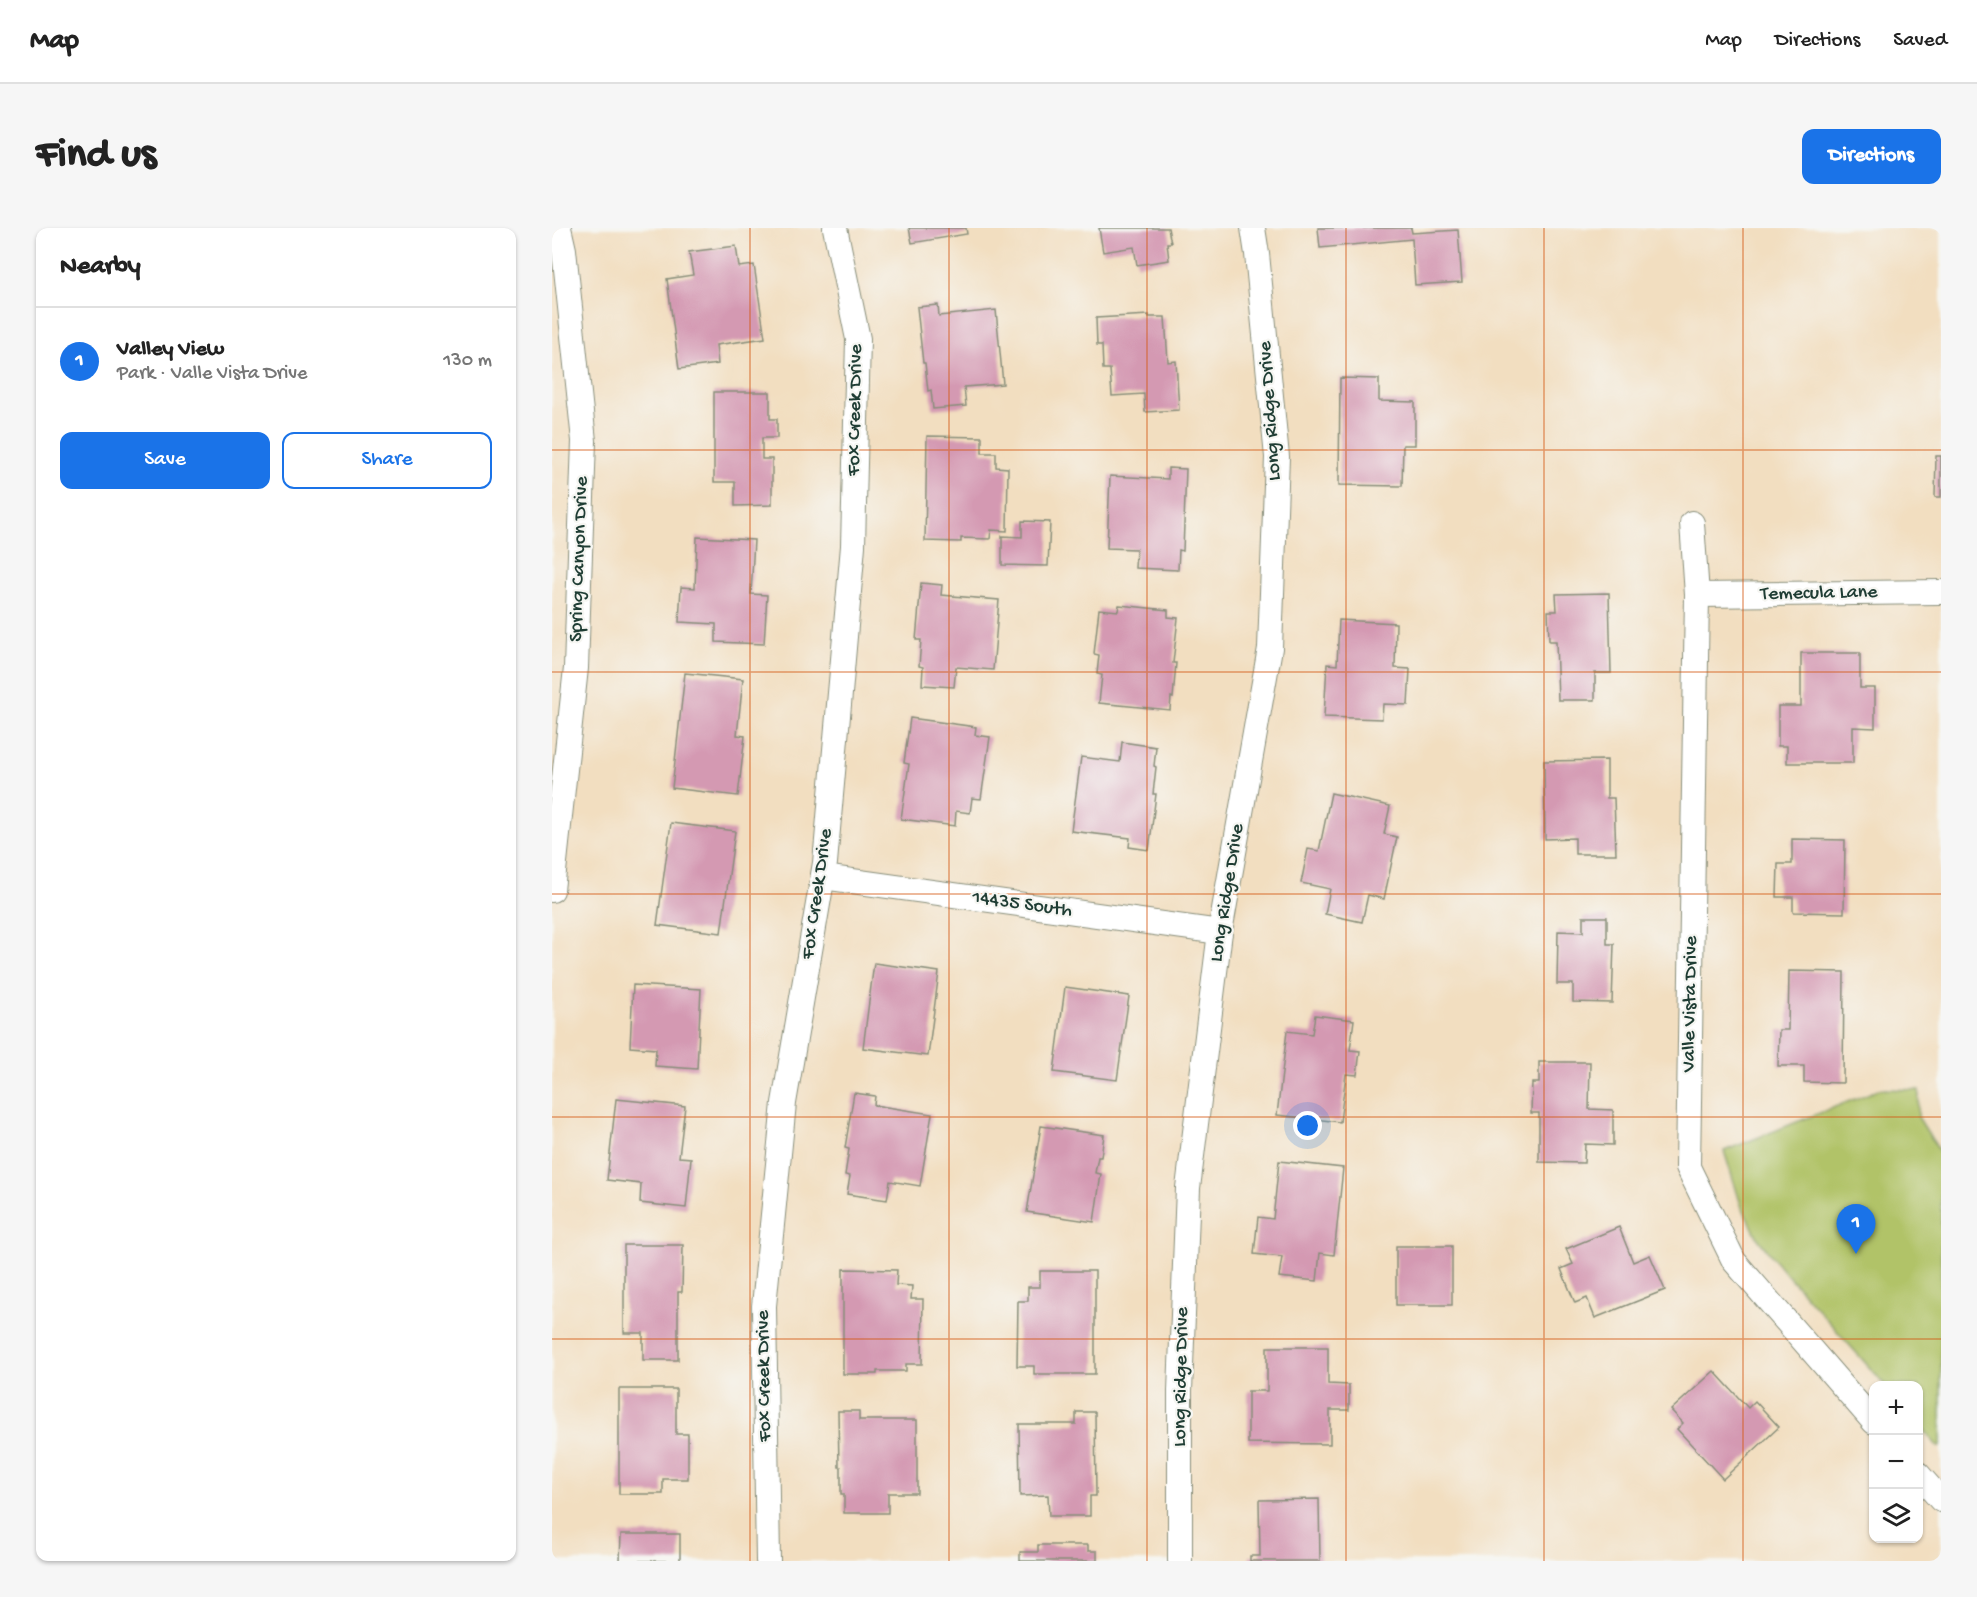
<!DOCTYPE html>
<meta charset="utf-8">
<style>
body{margin:0;font-family:"Gochi Hand",sans-serif;background:#f6f6f6;color:#222}
.controls{position:absolute;right:18px;bottom:18px;display:grid;overflow:hidden;border-radius:12px;box-shadow:0 2px 4px #0004}
.controls button{width:54px;height:54px;display:grid;place-items:center;padding:0;border:0;border-bottom:2px solid #e0e0e0;background:#fff;color:#222;font:30px sans-serif}
.you{position:absolute;left:756px;top:898px;width:21px;height:21px;margin:-15px;border:4px solid #fff;border-radius:50%;background:#1a73e8;box-shadow:0 0 0 9px #1a73e833}
.badge{display:grid;place-items:center;width:39px;height:39px;border-radius:50%;background:#1a73e8;color:#fff;font-size:20px;font-weight:700}
.pin{position:absolute;translate:-50% -50px;filter:drop-shadow(0 2px 3px #0008)}
.pin::after{content:'';position:absolute;top:32px;width:21px;height:18px;background:inherit;clip-path:polygon(0 0,100% 0,50% 100%)}
.list{margin:0;padding:0;list-style:none}
h2{display:flex;justify-content:space-between;align-items:center;height:78px;margin:0;padding:0 24px;font-size:26px}
h2 small{font-size:20px;font-weight:400;color:#767676}
.list li{display:grid;grid-template-columns:39px 1fr auto;gap:18px;align-items:center;box-sizing:border-box;height:108px;padding:0 24px;border-top:2px solid #e0e0e0}
.list b{display:block;font-size:22px;white-space:nowrap}
.list p{margin:0;font-size:20px;white-space:nowrap;color:#767676}
.list em{font-size:20px;font-style:normal;color:#767676}
.actions{display:flex;gap:12px;padding:18px 24px}
.actions a{flex:1;padding:14px 0;border:2px solid #1a73e8;border-radius:12px;text-align:center;font-size:21px;color:#1a73e8}
.actions .main{background:#1a73e8;color:#fff}
.icon{flex:none;width:33px;height:33px;fill:none;stroke:currentColor;stroke-width:2;stroke-linecap:round;stroke-linejoin:round}
.map{position:relative;flex:none;width:1389px;height:1333px;overflow:hidden;border-radius:12px}
header{display:flex;align-items:center;gap:36px;box-sizing:border-box;height:84px;padding:0 30px;background:#fff;border-bottom:2px solid #e0e0e0}
header strong{font-size:28px}
nav{display:flex;gap:33px;margin-inline-start:auto;font-size:21px}
.intro{display:flex;align-items:center;justify-content:space-between;box-sizing:border-box;height:144px;padding:0 36px}
h1{margin:0;font-size:42px}
.button{padding:15px 27px;border-radius:12px;background:#1a73e8;color:#fff;font-size:21px;font-weight:700}
main{display:flex;gap:36px;padding:0 36px}
aside{flex:1;background:#fff;border-radius:12px;box-shadow:0 2px 4px #0004}
.map>svg:first-child{display:block}
.green{fill:#b1c367;stroke:#68804e;stroke-width:1.5}
.building{fill:#d499b2}
.lines{fill:none;stroke-linecap:round;stroke-linejoin:round}
.minor-casing{stroke:#888e7a;stroke-width:26}
.minor{stroke:#fff;stroke-width:24}
.grid{fill:none;stroke:#d45610;stroke-width:1.5;stroke-opacity:0.55}
.labels{text-anchor:middle;dominant-baseline:central;stroke-width:4.5;stroke-linejoin:round;paint-order:stroke}
.street-label{font-size:20px;fill:#1f3d34;stroke:#f6f6f2}
</style>
<header>
<strong>Map</strong>
<nav><a>Map</a><a>Directions</a><a>Saved</a></nav>
</header>
<div class="intro"><h1>Find us</h1><a class="button">Directions</a></div>
<main>
<aside>
<h2>Nearby<small></small></h2>
<ul class="list">
<li><span class="badge">1</span><div><b>Valley View</b><p>Park · Valle Vista Drive</p></div><em>130 m</em></li>
</ul>
<div class="actions"><a class="main">Save</a><a>Share</a></div>
</aside>
<div class="map">
<svg width="1389" height="1333" viewBox="0 0 1389 1333">
<rect width="100%" height="100%" fill="#f6f6f2"/>
<filter id="ink" filterUnits="userSpaceOnUse"><feTurbulence type="fractalNoise" baseFrequency=".0167" numOctaves="2"/><feDisplacementMap in="SourceGraphic" scale="12" xChannelSelector="R" yChannelSelector="G"/><feConvolveMatrix kernelMatrix="1 2 1 2 8 2 1 2 1" color-interpolation-filters="sRGB"/></filter>
<filter id="wash" filterUnits="userSpaceOnUse"><feTurbulence type="fractalNoise" baseFrequency=".008" numOctaves="4" result="noise"/><feDisplacementMap in="SourceGraphic" scale="24" xChannelSelector="R" yChannelSelector="G"/><feGaussianBlur stdDeviation="1.35" result="paint"/><feColorMatrix in="noise" values="0 0 0 0 0 0 0 0 0 0 0 0 0 0 0 0 0 1.4 0 .05"/><feComposite in="paint" operator="in"/></filter>
<g filter="url(#wash)">
<rect width="100%" height="100%" fill="#f2dec0"/>
<polygon class="green" points="1328,861 1367,862 1366,889 1389,926 1389,1219 1386,1219 1367,1196 1366,1158 1333,1157 1230,1041 1207,1012 1189,977 1172,923"/>
<g id="blocks">
<g class="building">
<polygon points="357,0 414,0 415,6 360,15"/>
<polygon points="547,0 616,0 619,15 615,15 617,32 585,37 582,19 551,24"/>
<polygon points="766,0 859,0 860,5 906,2 910,54 863,57 860,11 768,20"/>
<polygon points="184,18 187,39 202,37 213,110 164,117 166,136 127,141 115,51 141,47 137,24"/>
<polygon points="386,77 387,88 444,82 451,156 412,159 414,178 381,181 379,162 376,163 373,135 371,135 365,79"/>
<polygon points="597,87 597,89 613,89 616,134 624,133 627,182 593,184 592,166 560,168 558,141 551,141 550,117 545,117 544,90"/>
<polygon points="788,150 827,151 827,173 863,174 863,217 851,217 850,258 787,257"/>
<polygon points="162,164 218,164 218,191 225,191 225,210 210,210 210,231 220,231 220,277 183,278 183,254 162,254"/>
<polygon points="375,208 430,209 430,225 444,225 444,239 456,240 455,303 439,302 438,311 409,310 409,314 373,313"/>
<polygon points="1384,228 1389,228 1389,269 1383,269"/>
<polygon points="616,240 634,241 631,323 627,322 626,342 583,340 584,321 555,320 558,248 616,251"/>
<polygon points="470,293 498,294 496,338 450,337 450,308 470,309"/>
<polygon points="145,309 202,312 199,366 215,367 212,416 164,414 164,396 127,394 129,359 143,360"/>
<polygon points="369,355 390,357 389,367 447,372 441,442 404,439 402,459 370,457 371,439 367,438 369,412 364,412"/>
<polygon points="1057,365 1059,445 1043,445 1043,472 1006,472 1004,413 997,413 996,383 1005,383 1004,366"/>
<polygon points="567,377 616,382 616,389 626,390 621,435 624,435 621,470 619,469 618,482 547,475 550,447 545,446 547,427 542,426 547,381 566,383"/>
<polygon points="787,392 844,395 843,440 858,441 856,477 831,476 830,491 772,489 775,436 785,437"/>
<polygon points="1249,425 1308,425 1308,460 1323,460 1323,500 1301,499 1301,535 1235,535 1235,518 1226,518 1226,478 1249,478"/>
<polygon points="133,445 191,451 185,507 193,508 186,568 120,560"/>
<polygon points="358,490 424,499 423,507 438,509 429,571 420,570 418,585 404,583 403,598 349,591 357,536 352,535"/>
<polygon points="570,514 604,519 602,538 604,539 601,566 604,566 597,622 577,619 578,610 519,603 529,529 568,534"/>
<polygon points="1055,532 1055,570 1062,570 1064,626 1023,626 1023,610 993,611 992,533"/>
<polygon points="779,565 838,578 832,606 845,609 832,671 816,667 810,694 773,686 778,661 749,655 756,621 767,623"/>
<polygon points="119,595 183,603 169,705 105,697"/>
<polygon points="1240,611 1293,612 1292,685 1241,684 1241,669 1225,669 1226,636 1240,636"/>
<polygon points="1031,689 1055,689 1055,716 1062,716 1060,775 1021,774 1021,756 1005,756 1006,703 1031,704"/>
<polygon points="322,735 387,744 376,828 311,820"/>
<polygon points="1237,743 1292,744 1291,855 1252,854 1252,838 1226,838 1227,802 1236,802"/>
<polygon points="81,757 149,761 145,841 103,838 104,821 78,819"/>
<polygon points="513,759 577,768 565,852 502,844"/>
<polygon points="763,787 802,792 798,822 808,823 805,847 794,846 788,894 725,887 735,803 760,806"/>
<polygon points="987,834 1038,834 1037,881 1061,882 1061,917 1033,916 1032,935 987,934 987,885 979,885 980,855 987,855"/>
<polygon points="302,865 323,868 322,877 380,886 368,958 338,953 335,972 295,966 298,948 293,947 297,921 293,920"/>
<polygon points="64,871 133,878 127,929 139,930 134,980 88,975 89,956 55,952"/>
<polygon points="489,898 552,907 549,929 546,929 543,945 549,946 542,994 475,984"/>
<polygon points="727,933 791,940 782,1027 768,1025 765,1053 727,1049 730,1029 702,1026 706,989 721,991"/>
<polygon points="1067,999 1081,1034 1098,1027 1113,1062 1043,1090 1035,1070 1023,1075 1009,1041 1021,1036 1014,1021"/>
<polygon points="72,1017 131,1017 130,1064 126,1064 126,1132 91,1132 91,1105 72,1105"/>
<rect x="844" y="1018" width="56" height="59"/>
<polygon points="291,1041 345,1042 344,1057 360,1058 359,1071 371,1071 370,1136 354,1136 354,1143 325,1143 325,1146 291,1146"/>
<polygon points="488,1043 543,1043 543,1146 482,1146 482,1138 465,1138 466,1073 476,1073 476,1059 488,1059"/>
<polygon points="715,1119 776,1119 776,1156 797,1157 797,1182 778,1182 778,1216 696,1215 696,1163 715,1163"/>
<polygon points="1162,1143 1196,1180 1203,1173 1227,1199 1171,1251 1125,1201 1131,1195 1119,1182"/>
<polygon points="67,1161 124,1161 124,1206 136,1206 136,1251 111,1251 111,1266 67,1266"/>
<polygon points="286,1183 307,1183 307,1192 365,1192 365,1265 336,1265 336,1285 292,1285 292,1266 289,1266 289,1239 287,1239"/>
<polygon points="524,1184 543,1184 544,1268 538,1268 538,1288 497,1288 496,1267 468,1268 467,1196 524,1196"/>
<polygon points="767,1271 768,1333 698,1333 698,1328 708,1328 707,1272"/>
<polygon points="69,1306 128,1306 128,1333 68,1333"/>
<polygon points="486,1317 536,1317 536,1323 545,1323 545,1333 468,1333 468,1324 486,1324"/>
</g>
</g>
</g>
<g filter="url(#ink)">
<use href="#blocks" fill-opacity="0" stroke="#888e7a" stroke-width="1.5"/>
<g class="lines">
<g class="minor-casing">
<g id="minor">
<polyline points="1140,295 1145,367 1136,939 1182,1033 1322,1194"/>
<polyline points="1145,367 1389,364"/>
<polyline points="271,649 668,704"/>
<polyline points="0,662 24,440 32,213 12,22 7,0"/>
<polyline points="1366,1246 1389,1272"/>
<polyline points="216,1333 212,1078 232,875 273,635 301,318 306,111 283,0"/>
<polyline points="628,1333 628,1163 636,960 668,704 718,420 725,229 705,26 701,0"/>
</g>
</g>
<use href="#minor" class="minor"/>
</g>
</g>
<path class="grid" d="M198 0V1333M397 0V1333M595 0V1333M794 0V1333M992 0V1333M1191 0V1333M0 222H1389M0 444H1389M0 666H1389M0 889H1389M0 1111H1389"/>
<g class="labels">
<g class="street-label">
<text transform="translate(304 182) rotate(-89)">Fox Creek Drive</text>
<text transform="translate(719 183) rotate(-94)">Long Ridge Drive</text>
<text transform="translate(28 331) rotate(-88)">Spring Canyon Drive</text>
<text transform="translate(1267 366) rotate(-1)">Temecula Lane</text>
<text transform="translate(676 665) rotate(-81)">Long Ridge Drive</text>
<text transform="translate(266 666) rotate(-82)">Fox Creek Drive</text>
<text transform="translate(470 677) rotate(8)">14435 South</text>
<text transform="translate(1139 776) rotate(-89)">Valle Vista Drive</text>
<text transform="translate(213 1148) rotate(-91)">Fox Creek Drive</text>
<text transform="translate(630 1149) rotate(-89)">Long Ridge Drive</text>
</g>
</g>
</svg>
<div class="controls">
<button>+</button>
<button>−</button>
<button><svg class="icon" aria-label="layers" viewBox="0 0 24 24"><path d="M12 4l9 5-9 5-9-5zM3 14l9 5 9-5"/></svg></button>
</div>
<div class="you"></div>
<div class="pin badge" style="left:1304px;top:1026px">1</div>
</div>
</main>
